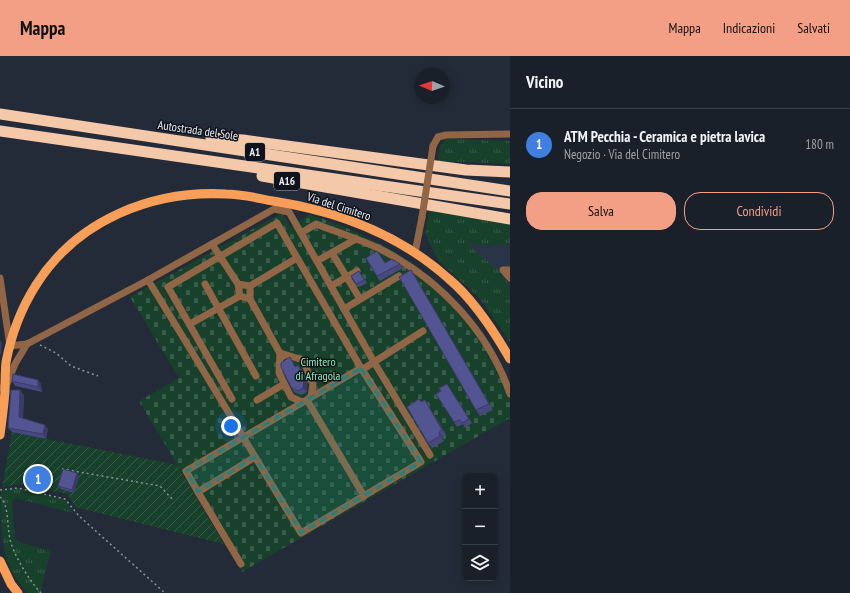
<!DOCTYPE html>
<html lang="it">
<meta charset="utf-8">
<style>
body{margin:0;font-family:"PT Sans Narrow",sans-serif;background:#272d36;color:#f1f3f6}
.controls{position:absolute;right:12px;bottom:12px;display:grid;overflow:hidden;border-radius:8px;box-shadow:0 2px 10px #0003}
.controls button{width:36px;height:36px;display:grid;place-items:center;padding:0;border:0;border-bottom:1px solid #383e47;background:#1a202a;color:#f1f3f6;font:20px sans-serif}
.compass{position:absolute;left:414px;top:12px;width:36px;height:36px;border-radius:50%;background:#1a202a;box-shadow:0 2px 10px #0003;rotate:272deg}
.you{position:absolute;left:231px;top:370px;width:14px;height:14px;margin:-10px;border:3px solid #fff;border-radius:50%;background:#1a73e8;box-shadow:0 0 0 6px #1a73e833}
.badge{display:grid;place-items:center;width:26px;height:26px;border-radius:50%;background:#f39f85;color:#fff;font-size:13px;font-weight:700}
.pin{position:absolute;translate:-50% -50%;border:2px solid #fff;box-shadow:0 1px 4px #0006}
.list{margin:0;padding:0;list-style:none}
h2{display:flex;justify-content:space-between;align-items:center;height:52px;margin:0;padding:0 16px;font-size:17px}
h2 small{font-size:13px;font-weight:400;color:#9fa3a8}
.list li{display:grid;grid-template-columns:26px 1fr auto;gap:12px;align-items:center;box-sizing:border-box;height:72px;padding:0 16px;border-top:1px solid #383e47}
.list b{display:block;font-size:15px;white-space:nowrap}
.list p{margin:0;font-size:13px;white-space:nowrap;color:#9fa3a8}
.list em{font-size:13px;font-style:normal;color:#9fa3a8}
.actions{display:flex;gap:8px;padding:12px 16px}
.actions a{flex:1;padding:9px 0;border:1px solid #f39f85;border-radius:16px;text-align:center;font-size:14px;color:#f39f85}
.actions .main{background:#f39f85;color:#111}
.icon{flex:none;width:22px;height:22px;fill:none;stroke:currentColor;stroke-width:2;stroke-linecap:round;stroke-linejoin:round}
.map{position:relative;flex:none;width:510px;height:537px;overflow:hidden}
header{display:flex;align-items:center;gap:24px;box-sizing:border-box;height:56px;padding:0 20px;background:#f39f85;color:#111}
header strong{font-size:19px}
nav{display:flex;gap:22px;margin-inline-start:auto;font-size:14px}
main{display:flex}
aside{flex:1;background:#1a202a}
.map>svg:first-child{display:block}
.built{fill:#293447}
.grass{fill:url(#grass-tufts)}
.cemetery{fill:url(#cemetery-stones)}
.garden{fill:url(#garden-furrows)}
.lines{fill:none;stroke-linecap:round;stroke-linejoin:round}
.path{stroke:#8a919c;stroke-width:1.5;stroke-dasharray:2 3;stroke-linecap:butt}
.minor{stroke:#916646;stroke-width:7}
.major{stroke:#f79f59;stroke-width:9}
.highway{stroke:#f4c9aa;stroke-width:11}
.minor-bridge{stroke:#916646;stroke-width:7}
.wall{fill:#47487e}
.shaded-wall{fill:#3a3b66}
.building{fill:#535492;stroke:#3a3b66}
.marked{fill:#25827c;fill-opacity:0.2;stroke:#25827c;stroke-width:3;stroke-dasharray:8 5;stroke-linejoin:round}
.labels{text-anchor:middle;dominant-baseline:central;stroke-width:3;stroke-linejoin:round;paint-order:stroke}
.shield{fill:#101319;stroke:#a9aeb6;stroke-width:1}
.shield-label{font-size:11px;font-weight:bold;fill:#ebf1fa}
.street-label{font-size:12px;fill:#ebf1fa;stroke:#101319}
.park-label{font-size:12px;fill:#85efb4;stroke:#101319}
</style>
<header>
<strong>Mappa</strong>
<nav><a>Mappa</a><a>Indicazioni</a><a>Salvati</a></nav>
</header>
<main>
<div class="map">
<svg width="510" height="537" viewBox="0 0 510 537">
<defs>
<pattern id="grass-tufts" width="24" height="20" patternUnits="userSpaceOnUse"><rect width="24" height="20" fill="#17412b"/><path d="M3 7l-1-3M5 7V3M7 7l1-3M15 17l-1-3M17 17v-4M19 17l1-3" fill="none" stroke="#395d4b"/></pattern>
<pattern id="cemetery-stones" width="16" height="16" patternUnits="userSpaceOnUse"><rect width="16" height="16" fill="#17412b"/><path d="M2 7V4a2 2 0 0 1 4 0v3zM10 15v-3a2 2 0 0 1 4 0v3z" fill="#395d4b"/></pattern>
<pattern id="garden-furrows" width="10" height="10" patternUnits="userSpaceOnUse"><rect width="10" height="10" fill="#17412b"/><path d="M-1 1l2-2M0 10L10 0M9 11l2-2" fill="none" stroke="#395d4b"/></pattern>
</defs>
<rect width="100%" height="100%" fill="#232b38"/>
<polygon class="built" points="467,187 510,189 510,262"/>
<g class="grass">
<polygon points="446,83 510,85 510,108 438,105 440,90"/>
<polygon points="430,153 510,166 510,189 467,188 498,214 510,230 510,286 480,243 437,203 425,177"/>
<path d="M18 432 65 443 73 457 16 442 12 445 15 483 19 486 51 495 40 537H27C22 529 15 522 11 514 0 489 0 460 1 434Z"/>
</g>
<path class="cemetery" d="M282 157 291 171 309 158C384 183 453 223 492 294 498 304 508 317 510 329 510 339 510 351 510 362L242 516 139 345 179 322 130 241Z"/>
<polygon class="garden" points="12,376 177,409 224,488 75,451 67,438 20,428 2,431"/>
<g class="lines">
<g class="path">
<polyline points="40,289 56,297 71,310 98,320"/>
<polyline points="62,413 160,430 173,444"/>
<polyline points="0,434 18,432 65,443 79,460 165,537"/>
<path d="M0 441C9 447 7 472 10 483 13 498 30 526 41 537"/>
</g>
<g class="minor">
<polyline points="433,90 438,81 446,79 510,78"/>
<path d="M301 177 316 168C339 177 362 184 384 195 441 225 489 276 510 338"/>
<polyline points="212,188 238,228 250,230 250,243 240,240 238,228"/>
<polyline points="332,197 360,243"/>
<polyline points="415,197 422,161"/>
<polyline points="317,205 356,183"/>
<polyline points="510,214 503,214 510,222"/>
<polyline points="0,222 10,290 27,288 148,224 274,153 289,156 374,306 362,314"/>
<path d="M148 224C200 308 250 393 301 477L421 406 361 312 186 415 198 436"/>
<polyline points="205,228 256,320"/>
<polyline points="250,230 297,202"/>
<polyline points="331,230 357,215"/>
<polyline points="250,243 282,301"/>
<polyline points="344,253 399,220"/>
<polyline points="190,268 240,240"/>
<polyline points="423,275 374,306 430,399"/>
<polyline points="0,332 5,333 15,308 27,288"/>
<polyline points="232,343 168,231 277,167 361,312"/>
<polyline points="257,344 284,328"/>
<polyline points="307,344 364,440"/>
<polyline points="302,346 291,341 279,317 280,297 303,304 313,328 311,341"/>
<polyline points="241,508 198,436 255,401"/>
</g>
<g class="major">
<path d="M0 379C2 364 4 350 5 335 5 326 5 316 6 306 11 280 22 251 36 229 77 164 152 134 226 138 241 138 257 142 273 145 337 155 399 178 449 223 474 244 494 275 510 303"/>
<polyline points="0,505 11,528 18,537"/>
</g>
<g class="highway">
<polyline points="0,58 510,135"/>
<polyline points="0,75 510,148"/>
<polyline points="211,82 243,84 466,114 510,116"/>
<polyline points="262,120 510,163"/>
</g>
<polyline class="minor-bridge" points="422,161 433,90"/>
</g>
<g class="wall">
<polygon points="377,195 385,207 400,208 403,212 380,225 377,220"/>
<polygon points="411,214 415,220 493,354 480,360 476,354"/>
<polygon points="359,215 367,227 359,231 351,220"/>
<polygon points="296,310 302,314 307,328 307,336 301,339 294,336 291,331"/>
<polygon points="38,324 41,328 42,336 15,330 12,325"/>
<polygon points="447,328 472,367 465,372 463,368 457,371 454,366 441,335"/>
<polygon points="24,339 23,362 48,373 46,383 12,376 8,372"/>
<polygon points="425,344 446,378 442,380 444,385 432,392 428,387 421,346"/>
<polygon points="79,420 74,437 61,433 58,430"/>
</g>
<g class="shaded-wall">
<polygon points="411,214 415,220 493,354 489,348"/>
<polygon points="0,284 2,287 1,300 0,298"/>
<polygon points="298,309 302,314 307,328 307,336 303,332"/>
<polygon points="38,324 41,328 42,336 38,331"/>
<polygon points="20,334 24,339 22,366 19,361"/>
<polygon points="425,344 428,349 446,378 442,374"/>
<polygon points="45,369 48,373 46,383 43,378"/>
<polygon points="439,376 442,380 444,385 440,380"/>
<polygon points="77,417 79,420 74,437 72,434"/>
</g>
<g class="building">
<polygon points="377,195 385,207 392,203 400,208 377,220 366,202"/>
<polygon points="411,214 489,348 476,354 399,221"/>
<polygon points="359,215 364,224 356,228 351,220"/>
<polygon points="290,301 295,311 298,309 304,323 303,332 298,335 291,331 281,311 281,307"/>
<polygon points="13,318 38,324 38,331 12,325"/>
<polygon points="447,328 469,363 462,367 460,364 454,366 436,338 441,335 439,332"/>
<polygon points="11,334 20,334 19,361 45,369 43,378 8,372"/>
<polygon points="419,343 421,346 425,344 442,374 439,376 440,380 428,387 407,351"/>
<polygon points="63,413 77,417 72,434 58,430"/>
</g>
<path class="marked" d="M361 312 421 406 301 477 255 401 198 436 186 415Z"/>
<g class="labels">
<g class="shield">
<rect x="245" y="87" width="20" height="18" rx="3"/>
<rect x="274" y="116" width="26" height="18" rx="3"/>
</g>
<g class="shield-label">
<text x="255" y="96">A1</text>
<text x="287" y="125">A16</text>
</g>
<g class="street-label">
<text transform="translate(198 74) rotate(8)">Autostrada del Sole</text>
<text transform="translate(339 150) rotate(18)">Via del Cimitero</text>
</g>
<g class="park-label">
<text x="318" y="305">Cimitero<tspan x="318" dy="14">di Afragola</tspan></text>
</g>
</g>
</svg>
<div class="controls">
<button>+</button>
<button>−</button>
<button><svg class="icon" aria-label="layers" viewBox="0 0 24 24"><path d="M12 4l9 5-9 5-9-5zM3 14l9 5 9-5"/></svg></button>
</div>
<svg class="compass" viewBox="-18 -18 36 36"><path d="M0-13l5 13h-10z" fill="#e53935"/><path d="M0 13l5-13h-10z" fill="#9fa3a8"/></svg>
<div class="you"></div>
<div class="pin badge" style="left:38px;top:423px;background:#3f7fe0">1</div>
</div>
<aside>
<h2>Vicino<small></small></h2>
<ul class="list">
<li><span class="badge" style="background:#3f7fe0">1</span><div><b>ATM Pecchia - Ceramica e pietra lavica</b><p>Negozio · Via del Cimitero</p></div><em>180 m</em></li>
</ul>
<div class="actions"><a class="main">Salva</a><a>Condividi</a></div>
</aside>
</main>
